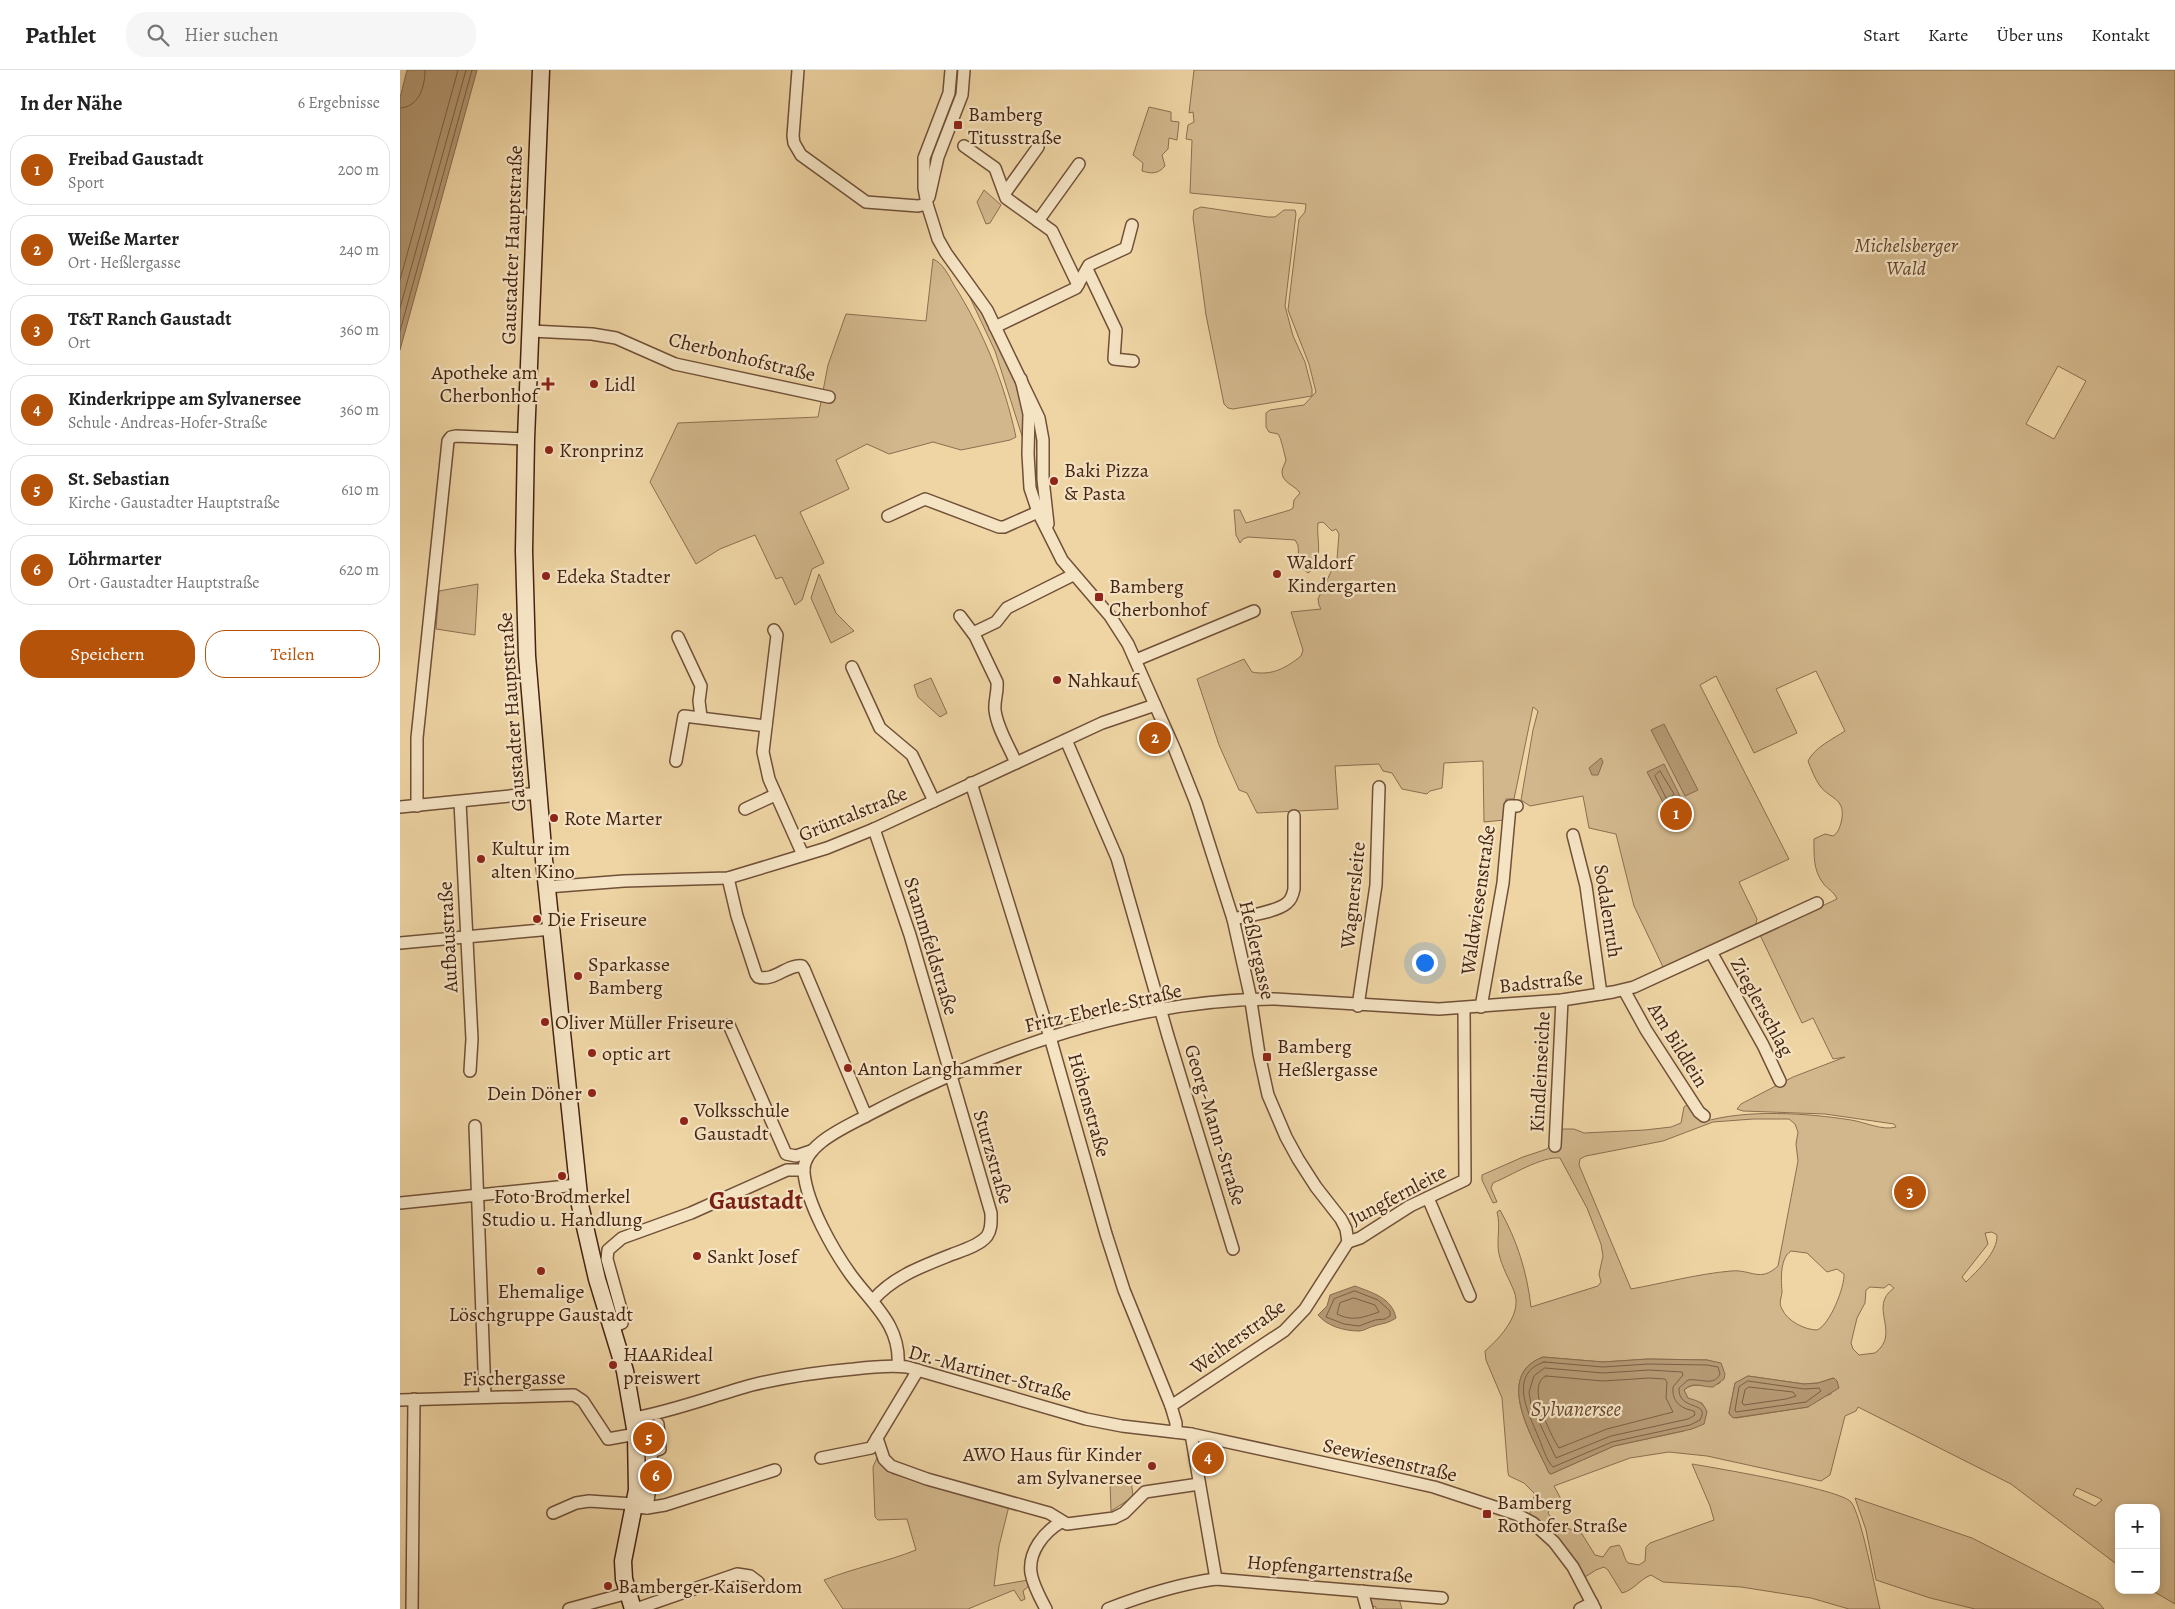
<!DOCTYPE html>
<html lang="de">
<meta charset="utf-8">
<style>
body{margin:0;font-family:Alegreya,serif;background:#f6f6f6;color:#222}
.controls{position:absolute;right:15px;bottom:15px;display:grid;overflow:hidden;border-radius:10px;box-shadow:0 2px 8px #0003}
.controls button{width:45px;height:45px;display:grid;place-items:center;padding:0;border:0;border-bottom:1px solid #e0e0e0;background:#fff;color:#222;font:25px sans-serif}
.you{position:absolute;left:1024px;top:892px;width:18px;height:18px;margin:-12px;border:4px solid #fff;border-radius:50%;background:#1a73e8;box-shadow:0 0 0 8px #1a73e833}
.badge{display:grid;place-items:center;width:32px;height:32px;border-radius:50%;background:#b45309;color:#fff;font-size:16px;font-weight:700}
.pin{position:absolute;translate:-50% -50%;border:2px solid #fff;box-shadow:0 1px 5px #0006}
.list{margin:0;padding:0;list-style:none}
h2{display:flex;justify-content:space-between;align-items:center;height:65px;margin:0;padding:0 20px;font-size:21px}
h2 small{font-size:16px;font-weight:400;color:#767676}
.list li{display:grid;grid-template-columns:32px 1fr auto;gap:15px;align-items:center;box-sizing:border-box;height:70px;margin:0 10px 10px;padding:0 10px;border:1px solid #e0e0e0;border-radius:20px}
.list b{display:block;font-size:19px;white-space:nowrap}
.list p{margin:0;font-size:16px;white-space:nowrap;color:#767676}
.list em{font-size:16px;font-style:normal;color:#767676}
.actions{display:flex;gap:10px;padding:15px 20px}
.actions a{flex:1;padding:11px 0;border:1px solid #b45309;border-radius:20px;text-align:center;font-size:18px;color:#b45309}
.actions .main{background:#b45309;color:#fff}
.icon{flex:none;width:28px;height:28px;fill:none;stroke:currentColor;stroke-width:2;stroke-linecap:round;stroke-linejoin:round}
.map{position:relative;flex:none;width:1775px;height:1539px;overflow:hidden}
header{display:flex;align-items:center;gap:30px;box-sizing:border-box;height:70px;padding:0 25px;background:#fff;border-bottom:1px solid #e0e0e0}
header strong{font-size:24px}
nav{display:flex;gap:28px;margin-inline-start:auto;font-size:18px}
.search{width:350px;height:45px;background:#f6f6f6;display:flex;align-items:center;gap:12px;box-sizing:border-box;padding:0 18px;border-radius:20px;color:#767676;font-size:19px}
main{display:flex}
aside{flex:1;background:#fff}
.map>svg:first-child{display:block}
.green{fill:#d2b78c;stroke:#8c6e50;fill-rule:evenodd}
.water{fill:#b59973;stroke:#886a4d}
.lines{fill:none;stroke-linecap:round;stroke-linejoin:round}
.shore{stroke:#7d5e44;stroke-width:1}
.street-casing{stroke:#705038;stroke-width:14}
.secondary-casing{stroke:#452414;stroke-width:19}
.street{stroke:#f5e4c4;stroke-width:11}
.secondary{stroke:#f5e4c4;stroke-width:16}
.poi-dot{fill:#8f2418;stroke:#f5e4c4;stroke-width:2}
.labels{text-anchor:middle;dominant-baseline:central;stroke-width:4.5;stroke-linejoin:round;paint-order:stroke}
.poi-label{font-size:20px;fill:#452414;stroke:#f5e4c4;text-anchor:start}
.street-label{font-size:20px;fill:#452414;stroke:#f5e4c4}
.park-label{font-size:20px;font-style:italic;fill:#61412c;stroke:#f5e4c4}
.water-label{font-size:21px;font-style:italic;fill:#674730;stroke:#f5e4c4}
.district-label{font-size:25px;font-weight:bold;fill:#7a1f14;stroke:#f5e4c4}
</style>
<header>
<strong>Pathlet</strong>
<div class="search"><svg class="icon" aria-label="search" viewBox="0 0 24 24"><circle cx="10" cy="10" r="6"/><path d="M15 15l6 6"/></svg>Hier suchen</div>
<nav><a>Start</a><a>Karte</a><a>Über uns</a><a>Kontakt</a></nav>
</header>
<main>
<aside>
<h2>In der Nähe<small>6 Ergebnisse</small></h2>
<ul class="list">
<li><span class="badge">1</span><div><b>Freibad Gaustadt</b><p>Sport</p></div><em>200 m</em></li>
<li><span class="badge">2</span><div><b>Weiße Marter</b><p>Ort · Heßlergasse</p></div><em>240 m</em></li>
<li><span class="badge">3</span><div><b>T&amp;T Ranch Gaustadt</b><p>Ort</p></div><em>360 m</em></li>
<li><span class="badge">4</span><div><b>Kinderkrippe am Sylvanersee</b><p>Schule · Andreas-Hofer-Straße</p></div><em>360 m</em></li>
<li><span class="badge">5</span><div><b>St. Sebastian</b><p>Kirche · Gaustadter Hauptstraße</p></div><em>610 m</em></li>
<li><span class="badge">6</span><div><b>Löhrmarter</b><p>Ort · Gaustadter Hauptstraße</p></div><em>620 m</em></li>
</ul>
<div class="actions"><a class="main">Speichern</a><a>Teilen</a></div>
</aside>
<div class="map">
<svg width="1775" height="1539" viewBox="0 0 1775 1539">
<rect width="100%" height="100%" fill="#efd5a4"/>
<filter id="stains"><feTurbulence type="fractalNoise" baseFrequency=".004" numOctaves="4"/><feColorMatrix values="0 0 0 0 .2 0 0 0 0 .09 0 0 0 0 .02 0 0 0 .5 -.17"/></filter>
<radialGradient id="worn" r=".72"><stop offset=".6" stop-color="#630" stop-opacity="0"/><stop offset="1" stop-color="#630" stop-opacity=".3"/></radialGradient>
<g class="green">
<path d="M794 0H1775V1534L1751 1520H1756V1438H1719V1496L1611 1414 1458 1337 1456 1341 1445 1346 1430 1405 1421 1411 1307 1386 1269 1382 1230 1388 1154 1416 1162 1431 1152 1435 1148 1443 1155 1453 1182 1464 1195 1485 1203 1487 1210 1477 1219 1475C1224 1481 1223 1487 1228 1493L1239 1495 1245 1491 1246 1477 1250 1473 1314 1450 1310 1436 1292 1394C1316 1398 1440 1419 1451 1432 1461 1444 1475 1519 1480 1539H1449L1411 1528 1341 1517 1263 1512 1251 1505C1240 1509 1234 1520 1222 1523L1208 1500 1204 1497 1196 1500 1185 1507 1128 1447 1133 1436 1134 1423 1124 1413 1109 1406 1108 1403 1102 1328 1086 1290 1085 1281C1101 1267 1123 1243 1114 1221 1109 1209 1102 1197 1099 1184 1096 1170 1101 1156 1097 1142L1100 1140C1117 1170 1127 1202 1131 1237L1198 1216 1201 1212 1199 1204 1203 1186 1201 1174 1187 1138 1160 1088C1142 1086 1110 1106 1093 1113L1091 1118 1097 1132 1093 1133 1082 1110V1105L1123 1087 1147 1079 1163 1059H1174L1184 1063 1245 1060 1271 1057 1281 1053 1284 1037 1289 1033 1303 1052C1346 1039 1407 1043 1451 1050 1464 1052 1483 1061 1496 1057L1494 1054 1425 1044 1343 1041 1337 1039 1341 1034 1393 1007 1445 987 1433 989 1413 948 1402 953 1360 865 1437 829C1434 821 1427 819 1423 813 1413 800 1414 785 1414 769L1425 764 1433 766C1438 763 1439 759 1441 753 1447 728 1431 730 1420 716 1415 709 1411 699 1408 691 1415 677 1433 669 1445 661L1416 601 1376 619 1397 663 1354 683 1316 606 1300 615 1389 789 1339 812 1357 849 1355 858 1264 899 1234 836 1216 764 1189 758 1183 726 1130 736 1121 730 1133 660 1138 641 1133 637 1114 729H1106L1104 750 1084 752 1083 691 1044 693 1042 718 1030 721 1027 724 1002 719 992 703 983 701 979 694 935 696 938 739 857 743 847 723 839 720 819 675 797 609 844 589 852 602C872 606 886 598 901 586L903 580 891 542 921 539 919 535 918 529 937 489 939 464 936 459 932 461 923 452 918 453C916 469 925 492 908 503 897 495 899 487 898 475L895 470 848 467 843 469 840 473 836 465 834 440H840L846 453 890 440 893 438 894 430 900 423C895 415 882 413 882 402 882 398 885 394 886 390 884 383 881 367 878 364L869 362 866 357V343L870 340 904 335 916 322 909 294 888 240 899 149 905 142 906 134 790 123 792 70 786 69 788 55 794 52 793 42 789 43ZM1658 296 1686 311 1654 369 1626 354ZM1353 1049H1389L1395 1054 1398 1062 1396 1074 1398 1091 1378 1196C1360 1213 1351 1199 1331 1201 1297 1204 1264 1213 1231 1219L1179 1095 1180 1089 1186 1086 1263 1071 1313 1052ZM1592 1162 1597 1165C1598 1182 1577 1201 1566 1212L1562 1207 1588 1174 1585 1163ZM1391 1181 1407 1183 1427 1202 1437 1199 1444 1204C1445 1216 1430 1255 1417 1260 1405 1260 1387 1251 1382 1239 1378 1232 1382 1228 1382 1221 1381 1209 1380 1188 1391 1181ZM1489 1214 1494 1218C1467 1237 1502 1263 1475 1283L1459 1285 1453 1279 1451 1273 1457 1248 1465 1233 1466 1220 1470 1217 1484 1218ZM1143 1287 1203 1292 1248 1289 1307 1290 1321 1294 1320 1313C1307 1320 1295 1310 1284 1320L1288 1329 1302 1333 1307 1342 1284 1361 1214 1376 1151 1404 1149 1403C1135 1371 1092 1306 1143 1287ZM1348 1306 1404 1314 1418 1313 1433 1308 1431 1324 1418 1329 1408 1337 1336 1348 1330 1345 1329 1343 1335 1313ZM1677 1418 1699 1428 1702 1430 1695 1436 1673 1425Z"/>
<path d="M749 37 771 42V51L779 52 777 70 769 68 768 79 762 85 765 96C758 104 752 104 742 101L743 93 733 85Z"/>
<polygon points="584,120 601,135 590,153 586,154 577,132"/>
<polygon points="801,137 868,147 875,147 884,140 895,140 896,144 885,236 893,266 905,292 912,319 912,326 833,339 828,338 824,334 806,245 793,148 794,140"/>
<path d="M533 189C543 193 549 206 554 215 584 263 604 312 616 367L610 370 561 380 533 372 489 384 467 374 436 390 449 419 400 442 424 493 412 499 402 530 395 535 382 507 376 509 355 465 320 479 296 494 250 412 278 353 418 347 428 295 446 244 526 251Z"/>
<polygon points="566,219 590,255 615,309 625,338 623,369 595,281"/>
<polygon points="419,504 436,543 454,561 431,573 411,528"/>
<polygon points="78,514 75,565 36,559 39,521"/>
<polygon points="531,608 547,643 540,647 518,627 514,615"/>
<path d="M477 1388 484 1398 493 1404 609 1436 599 1476 594 1516 628 1510 630 1515 623 1521 625 1529 621 1531 614 1520 568 1539H443L424 1510C454 1498 486 1492 516 1480L507 1449 478 1450 475 1447 473 1397Z"/>
<polygon points="731,1409 733,1427 711,1441 710,1412"/>
<polygon points="1455,1428 1572,1468 1698,1532 1704,1539 1575,1539 1530,1528 1476,1510 1466,1460"/>
<polygon points="972,1527 999,1529 1002,1539 976,1539 976,1537 970,1535 969,1529"/>
</g>
<g class="water">
<polygon points="7,0 77,0 0,280 0,28"/>
<polygon points="1264,654 1298,720 1285,726 1251,660"/>
<polygon points="1201,688 1203,692 1198,705 1192,705 1189,698"/>
<polygon points="1264,694 1281,728 1265,736 1247,702"/>
<path d="M955 1216C973 1223 992 1228 996 1248 987 1254 983 1253 974 1256 969 1257 964 1261 959 1261 944 1261 927 1256 918 1245L927 1236 930 1225Z"/>
<path d="M1143 1287 1203 1292 1248 1289 1307 1290 1321 1293 1325 1304 1324 1309 1313 1317C1301 1317 1293 1311 1284 1320L1288 1328C1298 1331 1303 1332 1307 1342L1304 1354 1292 1359 1214 1376 1151 1404 1149 1403C1135 1371 1092 1306 1143 1287Z"/>
<polygon points="1348,1306 1404,1314 1418,1313 1434,1308 1437,1311 1439,1318 1408,1337 1333,1348 1329,1343 1335,1313"/>
</g>
<g class="lines">
<g class="shore">
<path d="M0 38C19 37 25 17 25 0"/>
<polyline points="0,210 58,0"/>
<polyline points="0,238 66,0"/>
<polyline points="0,261 72,0"/>
<polygon points="1260,701 1274,724 1269,729 1266,728 1255,706"/>
<polygon points="955,1221 978,1230 990,1241 990,1246 985,1249 975,1250 959,1256 944,1254 926,1247 934,1229"/>
<path d="M954 1228 975 1235 979 1242C964 1247 953 1252 937 1244L940 1233Z"/>
<path d="M1144 1292 1203 1297 1248 1294 1307 1295 1318 1297 1320 1304C1314 1317 1300 1308 1288 1310L1279 1318C1278 1342 1311 1330 1300 1350L1290 1355 1212 1372 1153 1397C1146 1390 1142 1375 1138 1366 1128 1342 1108 1304 1144 1292Z"/>
<path d="M1145 1298 1203 1303 1249 1300 1282 1302 1283 1305 1273 1317C1272 1332 1280 1338 1294 1341L1295 1345 1288 1349 1211 1366 1156 1388 1131 1335 1129 1322 1134 1306Z"/>
<path d="M1146 1306 1203 1311 1249 1308 1265 1309 1267 1312 1266 1328 1273 1342 1207 1359 1159 1378C1151 1366 1125 1314 1146 1306Z"/>
<polygon points="1348,1311 1404,1319 1419,1318 1421,1321 1406,1332 1336,1342 1335,1340 1339,1317"/>
<polygon points="1349,1317 1393,1322 1396,1326 1386,1329 1344,1335 1342,1333 1345,1320"/>
</g>
<g class="street-casing">
<g id="street">
<polyline points="398,0 393,66 394,73 401,85 466,132 518,136 527,134"/>
<polyline points="551,0 549,23 524,88 524,118 527,134 538,169 546,183 587,240 639,348 643,370 643,409 648,454"/>
<polyline points="564,76 595,98 606,128 652,161 678,215"/>
<polyline points="605,123 638,77"/>
<polyline points="529,127 538,87 562,25 564,0"/>
<polyline points="638,151 679,94"/>
<polyline points="687,199 716,260 714,289 733,291"/>
<polyline points="595,257 676,218 689,195 726,178 732,155"/>
<polyline points="131,261 192,264 216,268 275,294 429,327"/>
<polyline points="621,309 629,344 628,384 630,418 638,442 662,490 710,546 728,574 775,680 796,733 833,849 850,925 859,984 868,1025 886,1067 898,1089 916,1117 941,1149 946,1159 948,1172"/>
<polyline points="488,446 525,429 599,457 604,457 638,442"/>
<path d="M560 546 575 566 597 612C598 622 594 631 595 640 597 658 609 676 616 693"/>
<polyline points="374,560 377,565 363,682 369,709 403,785"/>
<polyline points="573,563 596,552 607,538 673,505"/>
<polyline points="278,567 301,616 299,631 301,647"/>
<polyline points="736,590 854,541"/>
<polyline points="452,597 480,658 512,685 534,731"/>
<polyline points="666,670 717,788 768,966 833,1179"/>
<polyline points="276,691 284,646 366,656"/>
<polyline points="571,713 650,967 706,1164 724,1220 771,1336"/>
<polyline points="60,732 72,969 70,1001"/>
<polyline points="17,736 17,668 48,371 51,367 56,366 126,369"/>
<polyline points="0,737 139,723"/>
<polyline points="345,739 375,725"/>
<polyline points="1173,765 1186,816 1201,924"/>
<path d="M328 808 337 846 356 904 358 907C374 912 387 894 402 896L404 899 466 1046"/>
<polyline points="147,817 224,811 328,808 381,792 427,778 474,759 702,653 755,635"/>
<path d="M833 849C847 846 877 842 887 833 891 830 893 824 894 819V746"/>
<polyline points="0,873 152,859"/>
<polyline points="1311,882 1363,975 1380,1011"/>
<polyline points="1224,920 1246,960 1299,1042 1304,1046"/>
<polyline points="958,936 976,815 979,717"/>
<polyline points="1081,937 1103,813 1110,736 1117,736"/>
<polyline points="329,955 386,1084 396,1086 411,1081"/>
<polyline points="75,1056 85,1326"/>
<polyline points="1155,1076 1162,930"/>
<polyline points="1028,1128 1070,1226"/>
<polyline points="0,1133 177,1115"/>
<polyline points="948,1172 960,1168 1010,1136 1065,1110 1064,938"/>
<path d="M473 1230C494 1206 523 1196 553 1184 564 1180 580 1175 587 1166 592 1159 591 1151 591 1143L510 865 474 759"/>
<polyline points="213,1257 222,1253 222,1243 207,1189 208,1180 222,1168 291,1143 387,1100 404,1100"/>
<path d="M498 1296C501 1255 473 1235 451 1205 433 1180 407 1134 404 1103 401 1075 448 1056 468 1045 592 980 733 929 875 929L1039 939 1162 930 1213 922 1234 917 1417 833"/>
<polyline points="0,1330 174,1325 183,1331 208,1369 236,1364"/>
<path d="M234 1348C274 1341 312 1326 352 1315 385 1307 419 1302 454 1299 471 1297 489 1295 507 1297L686 1349 722 1356 791 1364 976 1404 1034 1417 1116 1444 1133 1453 1154 1472 1173 1497 1195 1539"/>
<polyline points="776,1362 776,1353 771,1336 884,1261 905,1239 948,1172"/>
<polyline points="791,1364 816,1509"/>
<polyline points="477,1368 484,1389 491,1396 527,1409 649,1443 667,1454 714,1448 724,1443 745,1422 799,1414"/>
<polyline points="421,1388 471,1378 518,1300"/>
<polyline points="233,1437 247,1438 265,1435 375,1400"/>
<polyline points="247,1438 252,1403 251,1382 260,1379 258,1354"/>
<polyline points="153,1443 176,1433 189,1431 234,1434"/>
<polyline points="962,1521 967,1539"/>
<polyline points="12,1539 14,1329"/>
<polyline points="169,1539 228,1523"/>
<polyline points="236,1539 337,1504 350,1506 358,1512"/>
<path d="M646 1539C640 1528 633 1515 631 1503 628 1482 644 1462 661 1452"/>
<path d="M708 1539C744 1525 778 1514 816 1509L1042 1528"/>
<polyline points="1180,1539 1192,1533"/>
</g>
</g>
<g class="secondary-casing">
<polyline id="secondary" points="141,0 126,369 124,481 127,586 144,790 180,1135 197,1209 225,1301 236,1364 237,1420 223,1491 224,1509 233,1539"/>
</g>
<use href="#street" class="street"/>
<use href="#secondary" class="secondary"/>
</g>
<g class="poi-dot">
<rect x="553" y="50" width="10" height="10" rx="2.5"/>
<path d="M145.5 306.5h5v5h5v5h-5v5h-5v-5h-5v-5h5z"/>
<circle cx="194" cy="314" r="5"/>
<circle cx="149" cy="380" r="5"/>
<circle cx="654" cy="411" r="5"/>
<circle cx="877" cy="504" r="5"/>
<circle cx="146" cy="506" r="5"/>
<rect x="694" y="522" width="10" height="10" rx="2.5"/>
<circle cx="657" cy="610" r="5"/>
<circle cx="154" cy="748" r="5"/>
<circle cx="81" cy="789" r="5"/>
<circle cx="137" cy="849" r="5"/>
<circle cx="178" cy="906" r="5"/>
<circle cx="145" cy="952" r="5"/>
<circle cx="192" cy="983" r="5"/>
<rect x="862" y="982" width="10" height="10" rx="2.5"/>
<circle cx="448" cy="998" r="5"/>
<circle cx="192" cy="1023" r="5"/>
<circle cx="284" cy="1051" r="5"/>
<circle cx="162" cy="1106" r="5"/>
<circle cx="297" cy="1186" r="5"/>
<circle cx="141" cy="1201" r="5"/>
<circle cx="213" cy="1295" r="5"/>
<circle cx="752" cy="1396" r="5"/>
<rect x="1082" y="1439" width="10" height="10" rx="2.5"/>
<circle cx="208" cy="1516" r="5"/>
</g>
<g class="labels">
<g class="poi-label">
<text x="568" y="44">Bamberg<tspan x="568" dy="23">Titusstraße</tspan></text>
<text x="138" y="302" text-anchor="end">Apotheke am<tspan x="138" dy="23">Cherbonhof</tspan></text>
<text x="204" y="314">Lidl</text>
<text x="159" y="380">Kronprinz</text>
<text x="664" y="400">Baki Pizza<tspan x="664" dy="23">&amp; Pasta</tspan></text>
<text x="887" y="492">Waldorf<tspan x="887" dy="23">Kindergarten</tspan></text>
<text x="156" y="506">Edeka Stadter</text>
<text x="709" y="516">Bamberg<tspan x="709" dy="23">Cherbonhof</tspan></text>
<text x="667" y="610">Nahkauf</text>
<text x="164" y="748">Rote Marter</text>
<text x="91" y="778">Kultur im<tspan x="91" dy="23">alten Kino</tspan></text>
<text x="147" y="849">Die Friseure</text>
<text x="188" y="894">Sparkasse<tspan x="188" dy="23">Bamberg</tspan></text>
<text x="155" y="952">Oliver Müller Friseure</text>
<text x="877" y="976">Bamberg<tspan x="877" dy="23">Heßlergasse</tspan></text>
<text x="202" y="983">optic art</text>
<text x="458" y="998">Anton Langhammer</text>
<text x="182" y="1023" text-anchor="end">Dein Döner</text>
<text x="294" y="1040">Volksschule<tspan x="294" dy="23">Gaustadt</tspan></text>
<text x="162" y="1126" text-anchor="middle">Foto Brodmerkel<tspan x="162" dy="23">Studio u. Handlung</tspan></text>
<text x="307" y="1186">Sankt Josef</text>
<text x="141" y="1221" text-anchor="middle">Ehemalige<tspan x="141" dy="23">Löschgruppe Gaustadt</tspan></text>
<text x="223" y="1284">HAARideal<tspan x="223" dy="23">preiswert</tspan></text>
<text x="742" y="1384" text-anchor="end">AWO Haus für Kinder<tspan x="742" dy="23">am Sylvanersee</tspan></text>
<text x="1097" y="1432">Bamberg<tspan x="1097" dy="23">Rothofer Straße</tspan></text>
<text x="218" y="1516">Bamberger Kaiserdom</text>
</g>
<g class="street-label">
<text transform="translate(112 175) rotate(-88)">Gaustadter Hauptstraße</text>
<text transform="translate(342 287) rotate(14)">Cherbonhofstraße</text>
<text transform="translate(112 642) rotate(-94)">Gaustadter Hauptstraße</text>
<text transform="translate(453 744) rotate(-22)">Grüntalstraße</text>
<text transform="translate(953 825) rotate(-84)">Wagnersleite</text>
<text transform="translate(1078 830) rotate(-82)">Waldwiesenstraße</text>
<text transform="translate(1208 841) rotate(81)">Sodalenruh</text>
<text transform="translate(48 867) rotate(-93)">Aufbaustraße</text>
<text transform="translate(531 876) rotate(73)">Stammfeldstraße</text>
<text transform="translate(857 880) rotate(77)">Heßlergasse</text>
<text transform="translate(1141 912) rotate(-6)">Badstraße</text>
<text transform="translate(1362 937) rotate(61)">Zieglerschlag</text>
<text transform="translate(703 938) rotate(-13)">Fritz-Eberle-Straße</text>
<text transform="translate(1278 975) rotate(58)">Am Bildlein</text>
<text transform="translate(1140 1002) rotate(-87)">Kindleinseiche</text>
<text transform="translate(689 1035) rotate(74)">Höhenstraße</text>
<text transform="translate(815 1055) rotate(73)">Georg-Mann-Straße</text>
<text transform="translate(593 1087) rotate(74)">Sturzstraße</text>
<text transform="translate(998 1125) rotate(-28)">Jungfernleite</text>
<text transform="translate(838 1267) rotate(-36)">Weiherstraße</text>
<text transform="translate(590 1303) rotate(15)">Dr.-Martinet-Straße</text>
<text transform="translate(114 1308) rotate(-1)">Fischergasse</text>
<text transform="translate(990 1390) rotate(13)">Seewiesenstraße</text>
<text transform="translate(930 1499) rotate(5)">Hopfengartenstraße</text>
</g>
<g class="park-label">
<text x="1506" y="175">Michelsberger<tspan x="1506" dy="23">Wald</tspan></text>
</g>
<g class="water-label">
<text x="1176" y="1339">Sylvanersee</text>
</g>
<g class="district-label">
<text x="356" y="1131">Gaustadt</text>
</g>
</g>
<rect width="100%" height="100%" filter="url(#stains)"/>
<rect width="100%" height="100%" fill="url(#worn)"/>
</svg>
<div class="controls">
<button>+</button>
<button>−</button>
</div>
<div class="you"></div>
<div class="pin badge" style="left:1276px;top:744px">1</div>
<div class="pin badge" style="left:755px;top:668px">2</div>
<div class="pin badge" style="left:1510px;top:1122px">3</div>
<div class="pin badge" style="left:808px;top:1388px">4</div>
<div class="pin badge" style="left:249px;top:1368px">5</div>
<div class="pin badge" style="left:256px;top:1406px">6</div>
</div>
</main>
